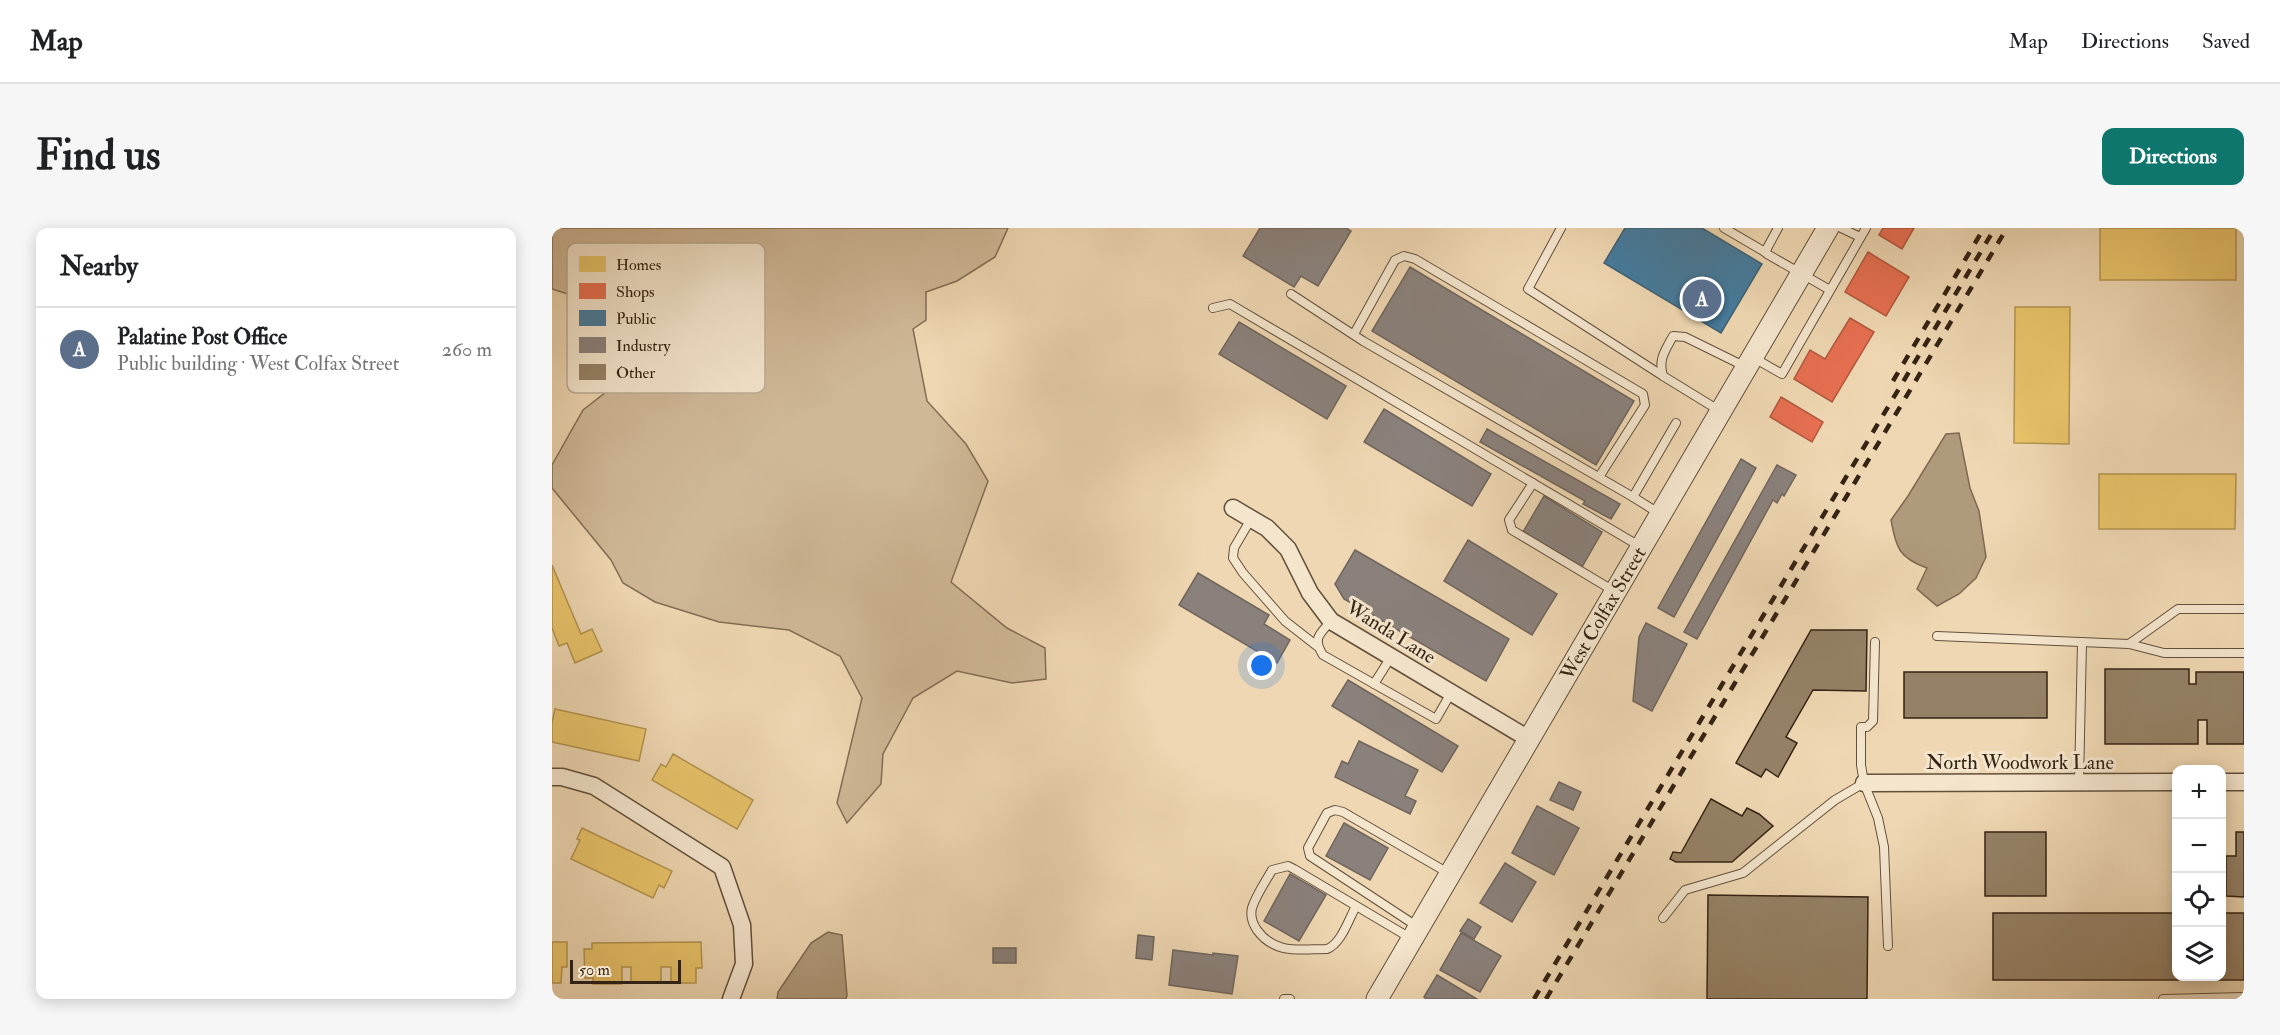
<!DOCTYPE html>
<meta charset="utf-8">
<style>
body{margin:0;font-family:"IM FELL Double Pica",serif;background:#f6f6f6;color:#202124}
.controls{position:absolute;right:18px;bottom:18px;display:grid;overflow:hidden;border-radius:12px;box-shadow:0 3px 15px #0003}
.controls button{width:54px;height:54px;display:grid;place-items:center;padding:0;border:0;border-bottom:2px solid #e0e0e0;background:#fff;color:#202124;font:30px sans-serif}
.scale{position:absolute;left:18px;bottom:15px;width:111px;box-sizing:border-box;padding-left:6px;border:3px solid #352313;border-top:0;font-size:16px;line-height:21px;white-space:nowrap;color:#352313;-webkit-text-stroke:4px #f4e5cd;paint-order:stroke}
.you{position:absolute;left:710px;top:438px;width:21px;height:21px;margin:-15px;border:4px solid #fff;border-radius:50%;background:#1a73e8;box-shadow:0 0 0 9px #1a73e833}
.badge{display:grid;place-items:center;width:39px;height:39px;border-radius:50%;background:#0f766e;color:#fff;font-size:20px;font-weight:700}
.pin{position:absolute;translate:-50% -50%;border:3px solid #fff;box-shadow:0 2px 6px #0006}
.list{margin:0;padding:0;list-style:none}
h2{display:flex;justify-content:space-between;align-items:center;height:78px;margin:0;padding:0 24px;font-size:26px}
h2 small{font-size:20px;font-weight:400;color:#757577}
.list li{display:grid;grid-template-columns:39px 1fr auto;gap:18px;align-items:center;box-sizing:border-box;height:84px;padding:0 24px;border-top:2px solid #e0e0e0}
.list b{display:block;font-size:22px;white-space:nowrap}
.list p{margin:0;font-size:20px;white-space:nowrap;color:#757577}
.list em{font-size:20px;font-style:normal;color:#757577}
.icon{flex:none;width:33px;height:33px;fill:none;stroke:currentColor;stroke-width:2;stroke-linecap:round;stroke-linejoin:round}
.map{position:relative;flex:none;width:1692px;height:771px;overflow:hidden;border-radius:12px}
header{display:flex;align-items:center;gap:36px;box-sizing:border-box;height:84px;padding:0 30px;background:#fff;border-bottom:2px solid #e0e0e0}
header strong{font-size:28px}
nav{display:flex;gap:33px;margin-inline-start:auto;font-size:21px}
.intro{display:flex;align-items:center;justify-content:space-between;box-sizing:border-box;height:144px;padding:0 36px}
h1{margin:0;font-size:42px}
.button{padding:15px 27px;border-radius:12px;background:#0f766e;color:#fff;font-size:21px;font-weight:700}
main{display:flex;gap:36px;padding:0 36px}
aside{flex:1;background:#fff;border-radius:12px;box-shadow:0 3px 15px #0003}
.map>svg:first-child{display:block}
.green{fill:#cfb897;stroke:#826e55;stroke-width:1.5}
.water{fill:#af9a7c;stroke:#7e6a52;stroke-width:1.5}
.homes{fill:#e9c46a;stroke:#b39450;stroke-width:1.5}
.shops{fill:#e76f51;stroke:#b2583e;stroke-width:1.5}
.public{fill:#457b9d;stroke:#406174;stroke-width:1.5}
.industry{fill:#8a817c;stroke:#70655c;stroke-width:1.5}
.building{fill:#958166;stroke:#352313;stroke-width:1.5}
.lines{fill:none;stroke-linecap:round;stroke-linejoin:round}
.service-casing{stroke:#63503b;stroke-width:10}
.minor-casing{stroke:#63503b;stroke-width:19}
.tertiary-casing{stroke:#63503b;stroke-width:23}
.service{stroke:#f4e5cd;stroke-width:8}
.minor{stroke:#f4e5cd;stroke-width:16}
.tertiary{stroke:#f4e5cd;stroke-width:21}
.rail{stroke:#352313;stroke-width:4.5;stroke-dasharray:10 10;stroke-linecap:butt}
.labels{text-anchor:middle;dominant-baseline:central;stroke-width:6;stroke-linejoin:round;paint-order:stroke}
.street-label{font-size:20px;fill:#352313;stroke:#f4e5cd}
.key{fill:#f4e5cd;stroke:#bbab95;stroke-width:1.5}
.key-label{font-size:16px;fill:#352313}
</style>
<header>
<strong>Map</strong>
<nav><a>Map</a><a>Directions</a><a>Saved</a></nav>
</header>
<div class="intro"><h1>Find us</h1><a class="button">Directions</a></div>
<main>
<aside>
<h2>Nearby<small></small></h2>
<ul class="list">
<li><span class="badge" style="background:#5c6f8a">A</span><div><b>Palatine Post Office</b><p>Public building · West Colfax Street</p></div><em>260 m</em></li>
</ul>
</aside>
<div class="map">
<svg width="1692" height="771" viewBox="0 0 1692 771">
<rect width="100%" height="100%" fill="#eed7b2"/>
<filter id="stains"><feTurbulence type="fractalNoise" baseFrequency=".00333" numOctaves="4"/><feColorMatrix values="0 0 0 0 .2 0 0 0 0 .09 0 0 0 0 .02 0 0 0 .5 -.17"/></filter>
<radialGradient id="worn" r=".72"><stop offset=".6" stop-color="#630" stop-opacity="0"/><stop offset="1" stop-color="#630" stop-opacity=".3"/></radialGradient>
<polygon class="green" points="0,0 456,0 443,29 405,53 374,64 374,92 361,101 375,173 414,216 436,253 399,354 455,400 493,420 494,451 460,455 405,443 361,470 331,526 329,556 295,595 285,575 310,470 288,428 237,402 167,394 103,374 71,355 59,332 0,260 0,237 31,182 94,133 82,87 0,61"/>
<g class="water">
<path d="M1407 205 1418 260 1427 283 1434 329 1424 350 1407 366 1385 378 1365 361 1375 340C1347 330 1344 320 1339 292L1356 268 1394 206Z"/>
<polygon points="276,704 290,707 295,767 294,771 225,771 226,764 259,715"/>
</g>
<g class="homes">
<rect x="1548" y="0" width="136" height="52"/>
<polygon points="1463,79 1518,79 1517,216 1462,215"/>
<polygon points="1547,246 1684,246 1683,301 1547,301"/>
<polygon points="0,337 29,406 40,401 50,423 23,435 15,415 7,418 0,400"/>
<polygon points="3,481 94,501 87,533 0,514 0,495"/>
<polygon points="121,526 201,572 185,601 100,552 109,536 114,539"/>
<polygon points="30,600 120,643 112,660 107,657 101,670 19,631 28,612 25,611"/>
<polygon points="0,714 15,714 15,739 10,739 9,755 0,755"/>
<polygon points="149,714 150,740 144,740 144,755 119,755 119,739 109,739 109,755 79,755 79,739 70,739 70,756 41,756 41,750 33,750 32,721 40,721 40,715"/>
</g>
<g class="shops">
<polygon points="1331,0 1362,0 1350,21 1327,7"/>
<polygon points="1316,24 1357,49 1334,88 1293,64"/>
<polygon points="1298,90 1322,104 1280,174 1242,151 1258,122 1273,131"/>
<polygon points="1229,169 1271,194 1260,214 1218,189"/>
</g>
<polygon class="public" points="1073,0 1150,0 1210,36 1169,105 1052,35"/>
<g class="industry">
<polygon points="708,0 794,0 799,3 766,58 749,48 742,59 691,28"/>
<polygon points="858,39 1082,173 1044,237 820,103"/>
<polygon points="687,94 794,158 775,191 667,126"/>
<polygon points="832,181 939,246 920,278 812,214"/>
<polygon points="935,201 1068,276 1059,291 1031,276 1033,273 928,214"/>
<polygon points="1189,231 1204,240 1122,389 1106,380"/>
<polygon points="1225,237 1244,247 1232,268 1230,266 1225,275 1221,272 1145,411 1132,404"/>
<polygon points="992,268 1050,304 1030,339 971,304"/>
<polygon points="916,312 1005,366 980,407 892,353"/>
<polygon points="803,322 957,411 934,453 792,371 783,356"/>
<polygon points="646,345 717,387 712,396 738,412 725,435 627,377"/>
<polygon points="1094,395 1135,416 1100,483 1081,473 1087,409"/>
<polygon points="796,452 906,518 890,544 780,478"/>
<polygon points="807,513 866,542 853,568 864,573 858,586 783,549 790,533 796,536"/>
<polygon points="1007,554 1029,564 1021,582 998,572"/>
<polygon points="985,578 1027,600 1002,647 960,625"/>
<polygon points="792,595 836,620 818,652 774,628"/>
<polygon points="953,635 984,654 960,694 928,675"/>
<polygon points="738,646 774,667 747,713 712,693"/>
<polygon points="916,691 929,699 922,711 908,703"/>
<polygon points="909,705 949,728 928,764 888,742"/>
<polygon points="586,707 602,709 600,732 584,730"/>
<rect x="441" y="720" width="23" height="15"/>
<polygon points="621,722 661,727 661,725 686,728 680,766 617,757"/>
<polygon points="885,747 925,771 874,771 872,769"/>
</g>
<g class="building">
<polygon points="1259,402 1315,402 1314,463 1261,462 1234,509 1245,515 1226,549 1214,541 1209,549 1184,535"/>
<polygon points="1553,441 1637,441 1637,456 1644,456 1644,444 1692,444 1692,516 1655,516 1655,492 1646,492 1646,516 1553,516"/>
<rect x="1352" y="444" width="143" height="46"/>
<polygon points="1159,571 1190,588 1195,580 1207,586 1221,598 1180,634 1124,634 1118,631 1121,624 1129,625"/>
<rect x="1433" y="604" width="61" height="64"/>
<polygon points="1684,604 1692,604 1692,669 1674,668 1674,628 1684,628"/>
<polygon points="1156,667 1316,669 1315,771 1155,771"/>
<polygon points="1441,685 1624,685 1624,748 1670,748 1670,685 1692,685 1692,752 1441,752"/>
</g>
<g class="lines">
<g class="service-casing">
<g id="service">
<polyline points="1009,0 976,61 1111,148"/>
<polyline points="1172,0 1213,24"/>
<polyline points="1226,0 1213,24 1215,26 1278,62"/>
<polyline points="1289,0 1308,9"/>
<polyline points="739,66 811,113 1081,269"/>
<polyline points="661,80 678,76 1089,319"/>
<polyline points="802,106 843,32 852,28 863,31 1091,166 1093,177 1047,249"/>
<polyline points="1202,130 1230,146 1314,0"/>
<path d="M1168 183 1111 148C1106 131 1113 123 1121 108L1133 109 1194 139"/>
<polyline points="981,255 957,292 960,302 1062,363"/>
<polyline points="1108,286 1081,269 1124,195"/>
<polyline points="699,291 682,320 681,330 691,345 733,393 765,418"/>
<path d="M779 393C768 406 760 410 771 427L884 491 899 465"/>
<polyline points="1385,408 1577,416 1612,425 1692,425"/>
<polyline points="1323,414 1321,493 1315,499 1309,499 1309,537 1312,555 1326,590 1332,619 1336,718"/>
<polyline points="1577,416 1626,381 1692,381"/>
<polyline points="822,456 839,429"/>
<polyline points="1527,555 1530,414"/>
<path d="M804 678C797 691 789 716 775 721 748 721 723 727 705 702 701 696 698 688 700 680 704 667 714 653 720 642L736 638 742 641 860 711"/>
<polyline points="1111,690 1133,662 1191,645 1283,572 1312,555"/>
<polyline points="866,699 758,628 756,620 775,585 783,582 791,584 898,646"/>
<polyline points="732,771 738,771"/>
<polyline points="1611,771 1692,769"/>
</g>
</g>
<g class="minor-casing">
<g id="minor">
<polyline points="681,280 715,300 736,321 758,365 779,393 977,511"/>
<polyline points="0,549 10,549 42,558 170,639 190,697 192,736 179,771"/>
<polyline points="1670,554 1692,554"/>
<polyline points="1312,555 1624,554"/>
</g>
</g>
<g class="tertiary-casing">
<g id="tertiary">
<path id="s1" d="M825 771 1276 0"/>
</g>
</g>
<use href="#service" class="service"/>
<use href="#minor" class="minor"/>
<use href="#tertiary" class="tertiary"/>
<g class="rail">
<polyline points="1341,153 1432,0"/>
<polyline points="982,771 1443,0"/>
<polyline points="994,771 1455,0"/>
</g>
</g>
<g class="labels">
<g class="street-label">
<text stroke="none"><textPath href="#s1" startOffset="447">West Colfax Street</textPath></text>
<text transform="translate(839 404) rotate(32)">Wanda Lane</text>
<text x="1468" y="534">North Woodwork Lane</text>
</g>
</g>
<rect x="15" y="15" width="198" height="150" rx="9" class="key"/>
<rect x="27" y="28" width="27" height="16" fill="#e9c46a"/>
<rect x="27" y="55" width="27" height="16" fill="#e76f51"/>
<rect x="27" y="82" width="27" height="16" fill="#457b9d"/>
<rect x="27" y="109" width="27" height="16" fill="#8a817c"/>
<rect x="27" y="136" width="27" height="16" fill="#958166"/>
<g class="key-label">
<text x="64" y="42">Homes</text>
<text x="64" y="69">Shops</text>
<text x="64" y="96">Public</text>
<text x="64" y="123">Industry</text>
<text x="64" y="150">Other</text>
</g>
<rect width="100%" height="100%" filter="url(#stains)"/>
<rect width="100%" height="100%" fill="url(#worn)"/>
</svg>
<div class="controls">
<button>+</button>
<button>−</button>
<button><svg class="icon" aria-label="locate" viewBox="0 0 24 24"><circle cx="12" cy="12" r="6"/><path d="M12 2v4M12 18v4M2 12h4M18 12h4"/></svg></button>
<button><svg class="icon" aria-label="layers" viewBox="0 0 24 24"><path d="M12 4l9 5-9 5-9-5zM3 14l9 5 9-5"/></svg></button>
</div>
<div class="scale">50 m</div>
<div class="you"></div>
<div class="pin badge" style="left:1150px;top:71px;background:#5c6f8a">A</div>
</div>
</main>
